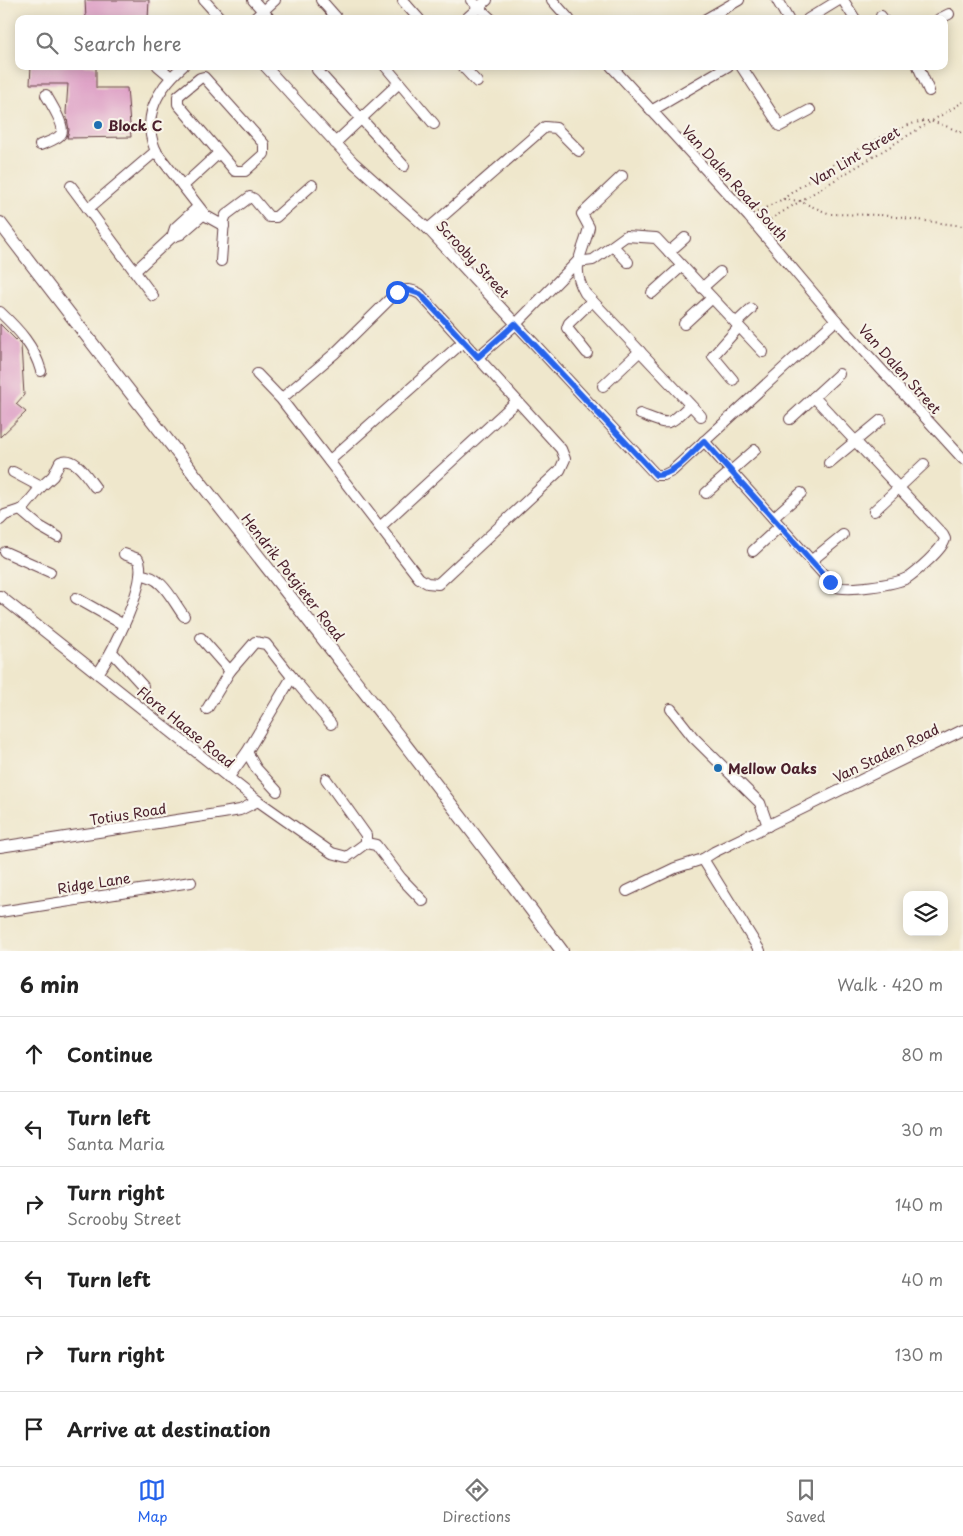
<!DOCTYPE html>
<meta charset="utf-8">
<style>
body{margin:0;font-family:"Playpen Sans",sans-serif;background:#f6f6f6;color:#222}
.controls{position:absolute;right:15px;bottom:15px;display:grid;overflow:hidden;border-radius:10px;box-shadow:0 2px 12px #0003}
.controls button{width:45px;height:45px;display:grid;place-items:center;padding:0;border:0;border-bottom:1px solid #e0e0e0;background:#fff;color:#222;font:25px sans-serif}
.stop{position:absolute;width:15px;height:15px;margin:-11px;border:4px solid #2563eb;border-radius:50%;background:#fff}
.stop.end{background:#2563eb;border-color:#fff;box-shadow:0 1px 5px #0008}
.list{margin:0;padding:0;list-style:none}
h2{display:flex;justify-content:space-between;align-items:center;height:65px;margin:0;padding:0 20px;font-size:21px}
h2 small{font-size:16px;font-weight:400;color:#767676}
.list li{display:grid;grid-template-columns:32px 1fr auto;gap:15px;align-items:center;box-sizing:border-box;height:75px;padding:0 20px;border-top:1px solid #e0e0e0}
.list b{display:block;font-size:19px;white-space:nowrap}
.list p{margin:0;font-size:16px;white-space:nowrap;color:#767676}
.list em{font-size:16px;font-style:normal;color:#767676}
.icon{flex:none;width:28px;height:28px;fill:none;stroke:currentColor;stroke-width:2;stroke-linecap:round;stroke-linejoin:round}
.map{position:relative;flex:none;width:963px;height:951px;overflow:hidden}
.search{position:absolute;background:#fff;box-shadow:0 2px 12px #0003;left:15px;right:15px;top:15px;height:55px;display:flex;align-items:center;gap:12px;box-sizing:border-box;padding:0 18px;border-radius:10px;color:#767676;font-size:19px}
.sheet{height:515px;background:#fff}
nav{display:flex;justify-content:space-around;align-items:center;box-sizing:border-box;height:70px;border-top:1px solid #e0e0e0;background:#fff;font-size:14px;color:#767676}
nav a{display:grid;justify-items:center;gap:2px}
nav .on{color:#2563eb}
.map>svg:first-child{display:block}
.building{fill:#dd9cc4}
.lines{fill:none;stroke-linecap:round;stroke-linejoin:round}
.minor-casing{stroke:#633d43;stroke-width:12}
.major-casing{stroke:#633d43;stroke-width:14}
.path{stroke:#633d43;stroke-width:2;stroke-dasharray:1 4;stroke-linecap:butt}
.minor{stroke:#fff;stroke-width:10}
.major{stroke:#fff;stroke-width:12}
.route{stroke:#2563eb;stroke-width:6}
.poi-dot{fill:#1f6fb2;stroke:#f7f3e8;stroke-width:2}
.labels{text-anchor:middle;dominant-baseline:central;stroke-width:4.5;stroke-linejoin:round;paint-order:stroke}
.poi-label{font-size:14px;font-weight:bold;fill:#4a1f2b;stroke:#f7f3e8;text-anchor:start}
.street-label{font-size:14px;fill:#4a1f2b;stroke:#f7f3e8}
</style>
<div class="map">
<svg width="963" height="951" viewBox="0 0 963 951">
<rect width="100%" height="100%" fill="#f7f3e8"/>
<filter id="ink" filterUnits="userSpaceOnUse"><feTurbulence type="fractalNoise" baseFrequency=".02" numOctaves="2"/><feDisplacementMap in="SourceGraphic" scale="10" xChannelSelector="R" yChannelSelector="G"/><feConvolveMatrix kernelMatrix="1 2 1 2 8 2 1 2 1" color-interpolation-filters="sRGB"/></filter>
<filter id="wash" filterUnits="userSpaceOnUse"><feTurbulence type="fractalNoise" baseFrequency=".0096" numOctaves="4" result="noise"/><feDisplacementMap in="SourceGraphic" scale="20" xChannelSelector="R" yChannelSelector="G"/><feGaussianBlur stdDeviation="1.12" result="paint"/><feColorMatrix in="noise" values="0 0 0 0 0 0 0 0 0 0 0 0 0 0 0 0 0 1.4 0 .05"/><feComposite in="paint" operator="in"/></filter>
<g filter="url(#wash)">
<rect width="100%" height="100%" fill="#efe7cc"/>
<g id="blocks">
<g class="building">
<polygon points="85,0 149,0 148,19 86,19"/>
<polygon points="31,66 96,66 96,88 127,88 131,137 67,138 69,130 66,113 68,84 30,84"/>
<polygon points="0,324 21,345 24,395 16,404 26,412 0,437"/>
</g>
</g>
</g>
<g filter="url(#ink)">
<use href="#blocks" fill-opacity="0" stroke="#633d43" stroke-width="1"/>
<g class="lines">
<g class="minor-casing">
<g id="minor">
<polyline points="204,0 221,19"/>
<polyline points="253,0 270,19"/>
<polyline points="321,0 336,17"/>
<polyline points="471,0 491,19"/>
<polyline points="552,0 569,19"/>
<polyline points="777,0 788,19"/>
<polyline points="843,0 855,19"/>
<polyline points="403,1 419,19"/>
<polyline points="881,16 883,19"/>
<polyline points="254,19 275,0"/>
<polyline points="466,19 487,0"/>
<polyline points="706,19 739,0"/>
<polyline points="808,19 839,0"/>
<polyline points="939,19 949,14"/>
<polyline points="158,66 171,77"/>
<path d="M183 66C157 89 140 119 157 153L206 216 224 226"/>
<polyline points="265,66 353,162 428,229 656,475 664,475 672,471 836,320"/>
<polyline points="385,66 434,124"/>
<polyline points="462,66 477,82"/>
<polyline points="611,66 749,217 836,320 963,459"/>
<polyline points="741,66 780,126 810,110"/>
<polyline points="918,66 929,91"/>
<polyline points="317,70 404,166"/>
<polygon points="204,77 264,144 264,154 245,171 235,171 178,104 178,96 200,78"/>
<polyline points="651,111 728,66"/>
<polyline points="335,143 399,83"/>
<path d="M40 145C46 143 58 139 61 134 66 127 50 102 46 95"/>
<path d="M622 176 582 214 589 227C584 252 569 266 585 293L701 416"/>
<polyline points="71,186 153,296"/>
<polyline points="183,186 219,153"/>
<polyline points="88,209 156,151"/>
<polyline points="428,229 545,127 556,128 579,151"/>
<polyline points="172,237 175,228 198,207"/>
<polyline points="613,246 628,262"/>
<polyline points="669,252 685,238"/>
<polyline points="221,261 224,220 226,215 250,197 254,199 269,217 276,217 312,185"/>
<polyline points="577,262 593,260 626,236 656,238 763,352"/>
<polyline points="135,271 172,237 181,234 204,214"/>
<polyline points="702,288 720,272"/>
<polyline points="652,293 682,266"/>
<path d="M0 312C19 330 34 346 41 371"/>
<polyline points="736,323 751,309"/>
<polyline points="684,324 712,298"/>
<polyline points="587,353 567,328 569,323 592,301"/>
<polyline points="478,357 515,325 577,262"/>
<path d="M257 374 281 399 419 578 427 583 438 584 560 470 565 459 561 449 420 294C411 289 406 289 397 292L334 354 281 399"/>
<polyline points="733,380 713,356 739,327"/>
<polyline points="603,386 640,351"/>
<path d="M640 414C669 425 667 428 690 405"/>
<polyline points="790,419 839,374"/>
<path d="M704 441 834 586C845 592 896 584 907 578 916 572 943 549 945 539L943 535 814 397"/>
<polyline points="329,461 464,341"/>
<polyline points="829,463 881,420"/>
<path d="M41 487 53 476 60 462C75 455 87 477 95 487"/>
<polyline points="706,493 755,450"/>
<polyline points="20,510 39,526 58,537"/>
<polyline points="874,511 924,464"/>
<polyline points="773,518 801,493"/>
<polyline points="0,520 5,515 23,509 41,487 13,472"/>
<polyline points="380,527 517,401"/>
<polyline points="753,551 780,526"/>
<polyline points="5,552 50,572"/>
<polyline points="811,561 843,535"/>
<path d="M140 575C162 575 172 600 184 616"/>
<polyline points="0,596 258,801 332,853 347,857 366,843 376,845 401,878 423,901"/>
<polyline points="76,598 124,625"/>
<polyline points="201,638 230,671"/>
<polyline points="112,652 143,686"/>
<path d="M98 674C111 654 150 580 138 559L124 554"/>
<polyline points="292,677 331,724"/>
<polyline points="207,709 230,671 255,642 266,644 292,677 247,752 228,778"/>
<polyline points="671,709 693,737 760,803 768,826"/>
<polyline points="247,752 256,768 277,791"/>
<polyline points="326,779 366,835 366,843"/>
<polyline points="0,847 223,813 240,810 258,801"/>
<polyline points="627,891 675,868 703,859"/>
<polyline points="0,912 191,882"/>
<polyline points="760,951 703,859 714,852 963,730"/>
</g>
</g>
<g class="major-casing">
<path id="major" d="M0 223C185 467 379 705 562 951"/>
</g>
<g class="path">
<path d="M783 199C809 179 897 121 927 121 939 122 952 129 963 133"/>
<polyline points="757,212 783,199 799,201 830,214 881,215 963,226"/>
<polyline points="766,222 963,102"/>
</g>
<use href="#minor" class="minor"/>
<use href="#major" class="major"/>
</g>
</g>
<g class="lines" filter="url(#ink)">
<path class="route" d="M397 292 405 289 420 294 478 357 515 324 656 475C675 475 691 453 704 441L830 582"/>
</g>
<g class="poi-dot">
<circle cx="98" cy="125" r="5"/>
<circle cx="718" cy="768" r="5"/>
</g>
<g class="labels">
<g class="poi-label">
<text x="108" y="125">Block C</text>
<text x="728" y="768">Mellow Oaks</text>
</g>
<g class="street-label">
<text transform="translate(855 156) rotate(-31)">Van Lint Street</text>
<text transform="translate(735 183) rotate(48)">Van Dalen Road South</text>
<text transform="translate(473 259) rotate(47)">Scrooby Street</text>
<text transform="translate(900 369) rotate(48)">Van Dalen Street</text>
<text transform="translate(293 577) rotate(52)">Hendrik Potgieter Road</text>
<text transform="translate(186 727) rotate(39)">Flora Haase Road</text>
<text transform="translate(886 753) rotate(-26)">Van Staden Road</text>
<text transform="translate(128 814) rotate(-9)">Totius Road</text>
<text transform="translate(94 883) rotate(-9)">Ridge Lane</text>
</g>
</g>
</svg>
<div class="controls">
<button><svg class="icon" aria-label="layers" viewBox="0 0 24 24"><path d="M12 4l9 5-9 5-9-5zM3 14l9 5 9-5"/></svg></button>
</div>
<div class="stop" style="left:397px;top:292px"></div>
<div class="stop end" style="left:830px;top:582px"></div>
<div class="search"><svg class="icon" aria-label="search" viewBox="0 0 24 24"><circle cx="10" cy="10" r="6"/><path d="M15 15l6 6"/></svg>Search here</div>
</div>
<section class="sheet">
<h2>6 min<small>Walk · 420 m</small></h2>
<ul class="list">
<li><svg class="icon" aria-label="ahead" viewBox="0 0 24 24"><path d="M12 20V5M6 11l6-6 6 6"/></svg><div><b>Continue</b></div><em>80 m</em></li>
<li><svg class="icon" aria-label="left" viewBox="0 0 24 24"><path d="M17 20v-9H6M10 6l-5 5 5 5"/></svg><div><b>Turn left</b><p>Santa Maria</p></div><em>30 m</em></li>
<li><svg class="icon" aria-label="right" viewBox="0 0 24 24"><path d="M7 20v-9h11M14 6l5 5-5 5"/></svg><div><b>Turn right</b><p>Scrooby Street</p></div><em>140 m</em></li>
<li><svg class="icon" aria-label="left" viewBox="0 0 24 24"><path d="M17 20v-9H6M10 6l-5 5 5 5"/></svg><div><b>Turn left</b></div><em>40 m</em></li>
<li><svg class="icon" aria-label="right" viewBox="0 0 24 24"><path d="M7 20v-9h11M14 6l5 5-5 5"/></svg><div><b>Turn right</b></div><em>130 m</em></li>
<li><svg class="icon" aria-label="arrive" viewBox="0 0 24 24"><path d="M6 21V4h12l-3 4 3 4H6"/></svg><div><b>Arrive at destination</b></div></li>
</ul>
</section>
<nav>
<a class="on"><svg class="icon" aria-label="map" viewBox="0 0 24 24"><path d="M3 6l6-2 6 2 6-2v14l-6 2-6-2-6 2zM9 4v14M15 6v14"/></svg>Map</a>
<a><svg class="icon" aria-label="directions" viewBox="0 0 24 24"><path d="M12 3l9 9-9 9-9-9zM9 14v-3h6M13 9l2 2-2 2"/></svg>Directions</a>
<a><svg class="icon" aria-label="saved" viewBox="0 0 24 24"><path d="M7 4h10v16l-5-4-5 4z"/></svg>Saved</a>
</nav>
